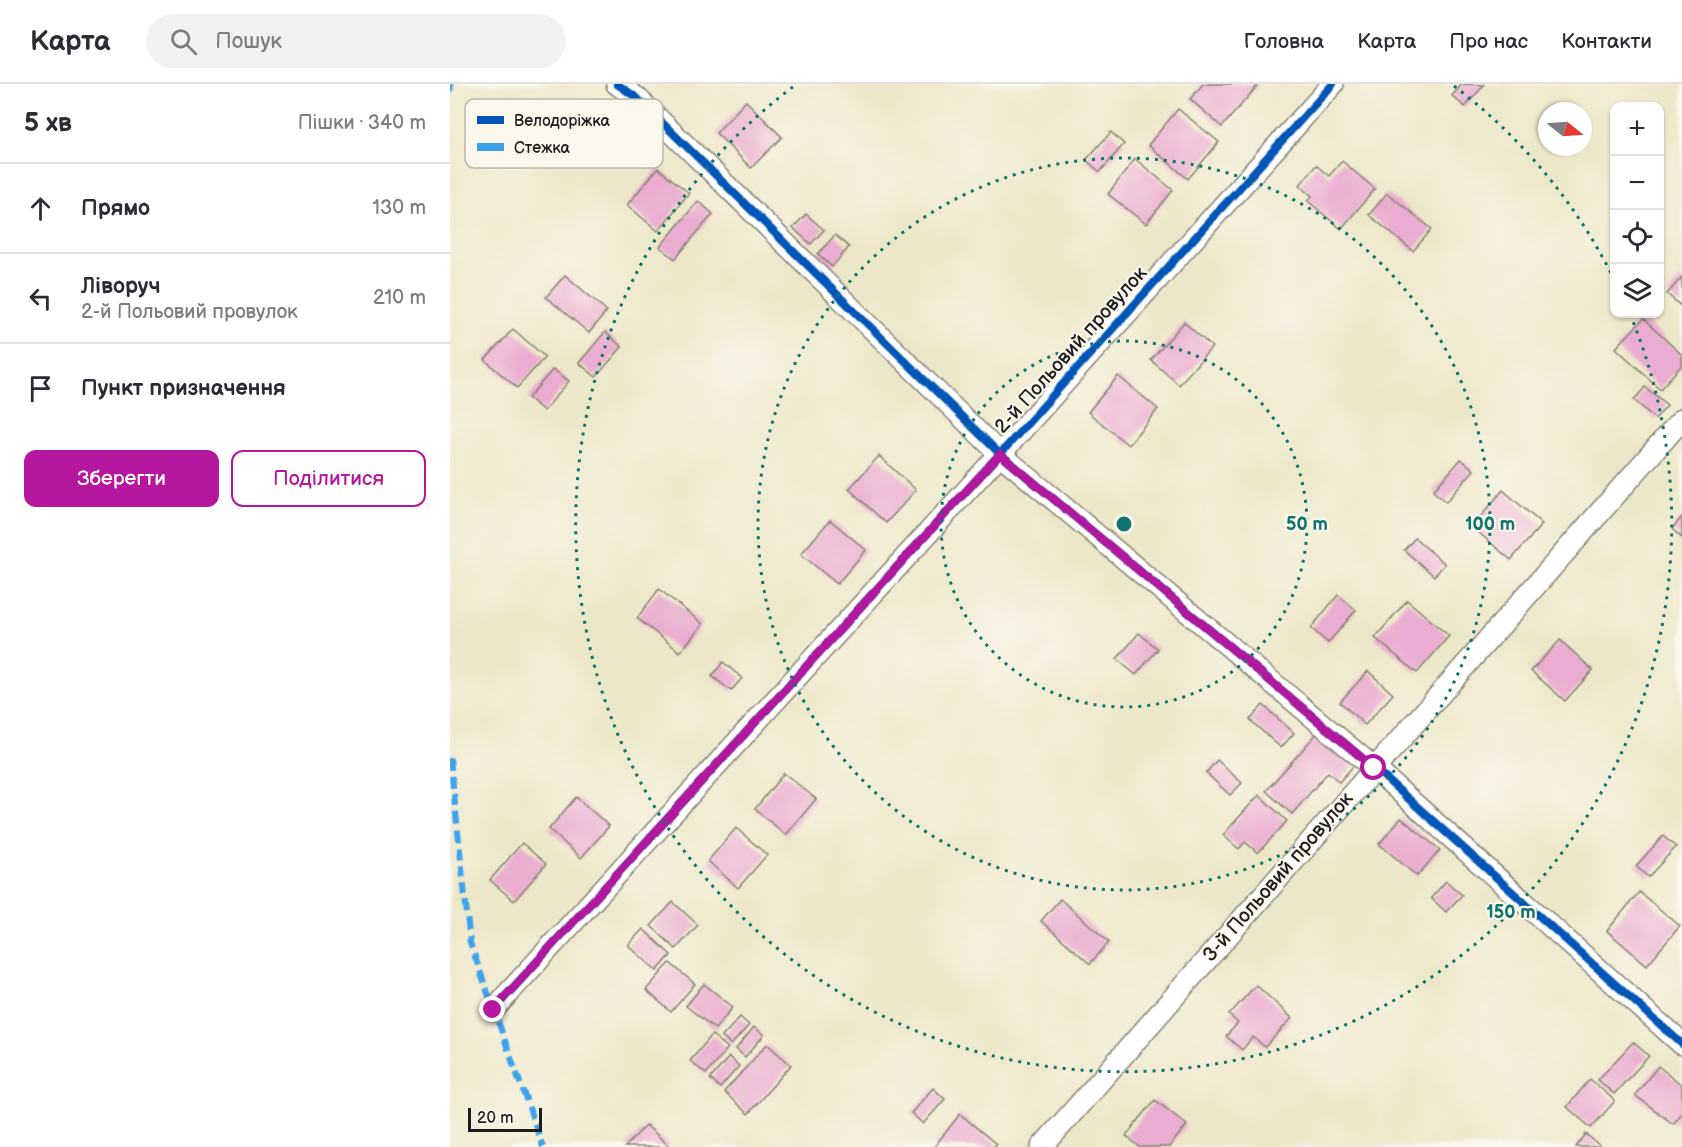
<!DOCTYPE html>
<html lang="uk">
<meta charset="utf-8">
<style>
body{margin:0;font-family:"Balsamiq Sans",sans-serif;background:#f2f2f3;color:#2b2b33}
.controls{position:absolute;right:18px;top:18px;display:grid;overflow:hidden;border-radius:12px;box-shadow:0 2px 4px #0004}
.controls button{width:54px;height:54px;display:grid;place-items:center;padding:0;border:0;border-bottom:2px solid #e1e1e2;background:#fff;color:#2b2b33;font:30px sans-serif}
.compass{position:absolute;left:1088px;top:18px;width:54px;height:54px;border-radius:50%;background:#fff;box-shadow:0 2px 4px #0004;rotate:107deg}
.scale{position:absolute;left:18px;bottom:15px;width:74px;box-sizing:border-box;padding-left:6px;border:3px solid #1c1c1c;border-top:0;font-size:16px;line-height:21px;white-space:nowrap;color:#1c1c1c;-webkit-text-stroke:4px #fbf7ec;paint-order:stroke}
.stop{position:absolute;width:18px;height:18px;margin:-14px;border:4px solid #b5179e;border-radius:50%;background:#fff}
.stop.end{background:#b5179e;border-color:#fff;box-shadow:0 2px 6px #0008}
.list{margin:0;padding:0;list-style:none}
h2{display:flex;justify-content:space-between;align-items:center;height:78px;margin:0;padding:0 24px;font-size:26px}
h2 small{font-size:20px;font-weight:400;color:#7c7c81}
.list li{display:grid;grid-template-columns:39px 1fr auto;gap:18px;align-items:center;box-sizing:border-box;height:90px;padding:0 24px;border-top:2px solid #e1e1e2}
.list b{display:block;font-size:22px;white-space:nowrap}
.list p{margin:0;font-size:20px;white-space:nowrap;color:#7c7c81}
.list em{font-size:20px;font-style:normal;color:#7c7c81}
.actions{display:flex;gap:12px;padding:18px 24px}
.actions a{flex:1;padding:14px 0;border:2px solid #b5179e;border-radius:12px;text-align:center;font-size:21px;color:#b5179e}
.actions .main{background:#b5179e;color:#fff}
.icon{flex:none;width:33px;height:33px;fill:none;stroke:currentColor;stroke-width:2;stroke-linecap:round;stroke-linejoin:round}
.map{position:relative;flex:none;width:1232px;height:1063px;overflow:hidden}
header{display:flex;align-items:center;gap:36px;box-sizing:border-box;height:84px;padding:0 30px;background:#fff;border-bottom:2px solid #e1e1e2}
header strong{font-size:28px}
nav{display:flex;gap:33px;margin-inline-start:auto;font-size:21px}
.search{width:420px;height:54px;background:#f2f2f3;display:flex;align-items:center;gap:15px;box-sizing:border-box;padding:0 21px;border-radius:33px;color:#7c7c81;font-size:22px}
main{display:flex}
aside{flex:1;background:#fff}
.map>svg:first-child{display:block}
.building{fill:#eaacd0}
.lines{fill:none;stroke-linecap:round;stroke-linejoin:round}
.minor-casing{stroke:#848272;stroke-width:24}
.minor{stroke:#fff;stroke-width:21}
.quiet{stroke:#3da2ea;stroke-width:6;stroke-dasharray:12 6;stroke-linecap:butt}
.cycleway-casing{stroke:#fbf7ec;stroke-width:11}
.cycleway{stroke:#0057b8;stroke-width:8}
.route{stroke:#b5179e;stroke-width:8}
.ring{fill:none;stroke:#0f766e;stroke-width:3;stroke-dasharray:3 6}
.labels{text-anchor:middle;dominant-baseline:central;stroke-width:4.5;stroke-linejoin:round;paint-order:stroke}
.street-label{font-size:20px;fill:#1c1c1c;stroke:#fbf7ec}
.key{fill:#fbf7ec;stroke:#b8b5ae;stroke-width:1.5}
.key-label{font-size:16px;fill:#1c1c1c}
.centre{fill:#0f766e;stroke:#fbf7ec;stroke-width:3}
.ring-label{font-size:18px;text-anchor:middle;font-weight:bold;fill:#0f766e;stroke:#fbf7ec;stroke-width:4.5;stroke-linejoin:round;paint-order:stroke}
</style>
<header>
<strong>Карта</strong>
<div class="search"><svg class="icon" aria-label="search" viewBox="0 0 24 24"><circle cx="10" cy="10" r="6"/><path d="M15 15l6 6"/></svg>Пошук</div>
<nav><a>Головна</a><a>Карта</a><a>Про нас</a><a>Контакти</a></nav>
</header>
<main>
<aside>
<h2>5 хв<small>Пішки · 340 m</small></h2>
<ul class="list">
<li><svg class="icon" aria-label="ahead" viewBox="0 0 24 24"><path d="M12 20V5M6 11l6-6 6 6"/></svg><div><b>Прямо</b></div><em>130 m</em></li>
<li><svg class="icon" aria-label="left" viewBox="0 0 24 24"><path d="M17 20v-9H6M10 6l-5 5 5 5"/></svg><div><b>Ліворуч</b><p>2-й Польовий провулок</p></div><em>210 m</em></li>
<li><svg class="icon" aria-label="arrive" viewBox="0 0 24 24"><path d="M6 21V4h12l-3 4 3 4H6"/></svg><div><b>Пункт призначення</b></div></li>
</ul>
<div class="actions"><a class="main">Зберегти</a><a>Поділитися</a></div>
</aside>
<div class="map">
<svg width="1232" height="1063" viewBox="0 0 1232 1063">
<rect width="100%" height="100%" fill="#fbf7ec"/>
<filter id="ink" filterUnits="userSpaceOnUse"><feTurbulence type="fractalNoise" baseFrequency=".0167" numOctaves="2"/><feDisplacementMap in="SourceGraphic" scale="12" xChannelSelector="R" yChannelSelector="G"/><feConvolveMatrix kernelMatrix="1 2 1 2 8 2 1 2 1" color-interpolation-filters="sRGB"/></filter>
<filter id="wash" filterUnits="userSpaceOnUse"><feTurbulence type="fractalNoise" baseFrequency=".008" numOctaves="4" result="noise"/><feDisplacementMap in="SourceGraphic" scale="24" xChannelSelector="R" yChannelSelector="G"/><feGaussianBlur stdDeviation="1.35" result="paint"/><feColorMatrix in="noise" values="0 0 0 0 0 0 0 0 0 0 0 0 0 0 0 0 0 1.4 0 .05"/><feComposite in="paint" operator="in"/></filter>
<g filter="url(#wash)">
<rect width="100%" height="100%" fill="#ede7c9"/>
<g id="blocks">
<g class="building">
<polygon points="753,0 809,0 772,43 740,15"/>
<polygon points="1012,0 1034,1 1015,23 1002,12"/>
<polygon points="296,17 332,53 301,84 266,49"/>
<polygon points="728,25 769,58 738,95 698,61"/>
<polygon points="661,48 674,60 650,88 636,76"/>
<polygon points="685,75 723,106 696,140 658,110"/>
<polygon points="892,77 925,105 891,145 858,117 862,112 850,101 866,81 879,92"/>
<polygon points="208,84 239,109 208,147 177,121"/>
<polygon points="937,109 982,145 963,167 919,131"/>
<polygon points="248,117 263,130 225,175 210,163"/>
<polygon points="356,130 374,146 361,160 343,144"/>
<polygon points="385,151 399,163 382,183 368,170"/>
<polygon points="115,191 157,227 139,249 96,213"/>
<polygon points="1232,193 1232,223 1217,210"/>
<polygon points="1193,235 1232,271 1232,281 1210,305 1166,264"/>
<polygon points="734,238 762,263 729,301 701,276"/>
<polygon points="63,245 95,273 67,304 35,276"/>
<polygon points="155,248 172,263 146,293 129,279"/>
<polygon points="103,285 119,297 94,327 78,314"/>
<polygon points="668,292 708,325 678,361 638,328"/>
<polygon points="1195,303 1217,321 1205,335 1184,316"/>
<polygon points="429,372 466,406 436,439 399,405"/>
<polygon points="1011,375 1024,386 996,418 983,407"/>
<polygon points="1053,406 1092,440 1061,476 1022,443"/>
<polygon points="1232,433 1232,454 1222,445"/>
<polygon points="380,436 416,466 387,500 351,470"/>
<polygon points="965,454 995,480 984,492 954,466"/>
<polygon points="209,505 253,540 230,568 187,534"/>
<polygon points="888,511 906,526 878,559 861,544"/>
<polygon points="957,516 999,552 967,589 925,554"/>
<polygon points="689,549 708,565 686,591 667,575"/>
<polygon points="1110,556 1143,586 1115,617 1081,587"/>
<polygon points="273,578 292,594 281,607 262,592"/>
<polygon points="918,587 943,610 915,641 890,618"/>
<polygon points="813,621 844,649 831,664 800,636"/>
<polygon points="868,648 905,680 889,698 878,688 842,730 816,707"/>
<polygon points="767,676 792,699 780,711 756,689"/>
<polygon points="334,689 366,715 336,751 305,725"/>
<polygon points="809,711 837,737 808,769 795,758 789,765 773,751"/>
<polygon points="126,713 159,742 131,774 99,745"/>
<polygon points="951,734 990,766 967,792 929,760"/>
<polygon points="286,744 317,771 288,804 258,777"/>
<polygon points="1213,752 1226,763 1198,793 1186,782"/>
<polygon points="72,759 96,780 64,817 40,796"/>
<polygon points="996,797 1012,811 996,828 981,814"/>
<polygon points="1189,808 1230,842 1197,881 1157,847"/>
<polygon points="610,815 659,858 640,880 591,837"/>
<polygon points="223,818 248,841 226,865 201,842"/>
<polygon points="193,845 221,871 207,887 178,861"/>
<polygon points="220,879 245,900 221,928 196,906"/>
<polygon points="254,900 283,923 265,945 236,922"/>
<polygon points="806,901 842,934 815,963 803,953 792,966 776,952 788,939 779,931"/>
<polygon points="290,933 299,941 281,961 272,953"/>
<polygon points="304,943 314,951 295,973 286,965"/>
<polygon points="262,951 278,964 256,990 240,977"/>
<polygon points="1183,958 1199,972 1164,1010 1148,996"/>
<polygon points="317,960 341,981 298,1030 274,1008"/>
<polygon points="279,973 289,982 270,1004 260,995"/>
<polygon points="1208,982 1232,1001 1232,1029 1223,1040 1185,1011"/>
<polygon points="1140,995 1165,1017 1141,1044 1117,1023"/>
<polygon points="483,1004 495,1015 473,1040 461,1029"/>
<polygon points="705,1016 737,1041 719,1063 690,1063 676,1052"/>
<polygon points="510,1030 546,1060 544,1063 484,1063"/>
<polygon points="196,1041 220,1063 175,1063"/>
<polygon points="1136,1050 1151,1063 1126,1063"/>
</g>
</g>
</g>
<g filter="url(#ink)">
<use href="#blocks" fill-opacity="0" stroke="#848272" stroke-width="1.5"/>
<g class="lines">
<g class="minor-casing">
<g id="minor">
<polyline points="167,0 187,14 550,370 924,684 1232,960"/>
<polyline points="43,926 550,370 883,0"/>
<polyline points="592,1063 1232,335"/>
</g>
</g>
<use href="#minor" class="minor"/>
<g class="quiet">
<polyline points="0,7 1,0"/>
<polyline points="0,674 20,859 93,1063"/>
</g>
<g class="cycleway-casing">
<g id="cycleway">
<polyline points="167,0 187,14 550,370 924,684 1232,960"/>
<polyline points="43,926 550,370 883,0"/>
</g>
</g>
<use href="#cycleway" class="cycleway"/>
</g>
</g>
<g class="lines" filter="url(#ink)">
<polyline class="route" points="43,926 550,370 924,684"/>
</g>
<g class="ring">
<circle cx="674" cy="440" r="183"/>
<circle cx="674" cy="440" r="366"/>
<path d="M1004 2A548 548 0 0 1 1164 195M1180 230A548 548 0 1 1 344 2"/>
</g>
<g class="labels">
<g class="street-label">
<text transform="translate(621 266) rotate(-48)">2-й Польовий провулок</text>
<text transform="translate(828 793) rotate(-49)">3-й Польовий провулок</text>
</g>
</g>
<rect x="15" y="15" width="198" height="69" rx="9" class="key"/>
<rect x="27" y="32" width="27" height="8" fill="#0057b8"/>
<rect x="27" y="59" width="27" height="8" fill="#3da2ea"/>
<g class="key-label">
<text x="64" y="42">Велодоріжка</text>
<text x="64" y="69">Стежка</text>
</g>
<circle cx="674" cy="440" r="9" class="centre"/>
<g class="ring-label">
<text x="857" y="446">50 m</text>
<text x="1040" y="446">100 m</text>
<text x="1061" y="834">150 m</text>
</g>
</svg>
<div class="controls">
<button>+</button>
<button>−</button>
<button><svg class="icon" aria-label="locate" viewBox="0 0 24 24"><circle cx="12" cy="12" r="6"/><path d="M12 2v4M12 18v4M2 12h4M18 12h4"/></svg></button>
<button><svg class="icon" aria-label="layers" viewBox="0 0 24 24"><path d="M12 4l9 5-9 5-9-5zM3 14l9 5 9-5"/></svg></button>
</div>
<svg class="compass" viewBox="-18 -18 36 36"><path d="M0-13l5 13h-10z" fill="#e53935"/><path d="M0 13l5-13h-10z" fill="#7c7c81"/></svg>
<div class="scale">20 m</div>
<div class="stop" style="left:924px;top:684px"></div>
<div class="stop end" style="left:43px;top:926px"></div>
</div>
</main>
